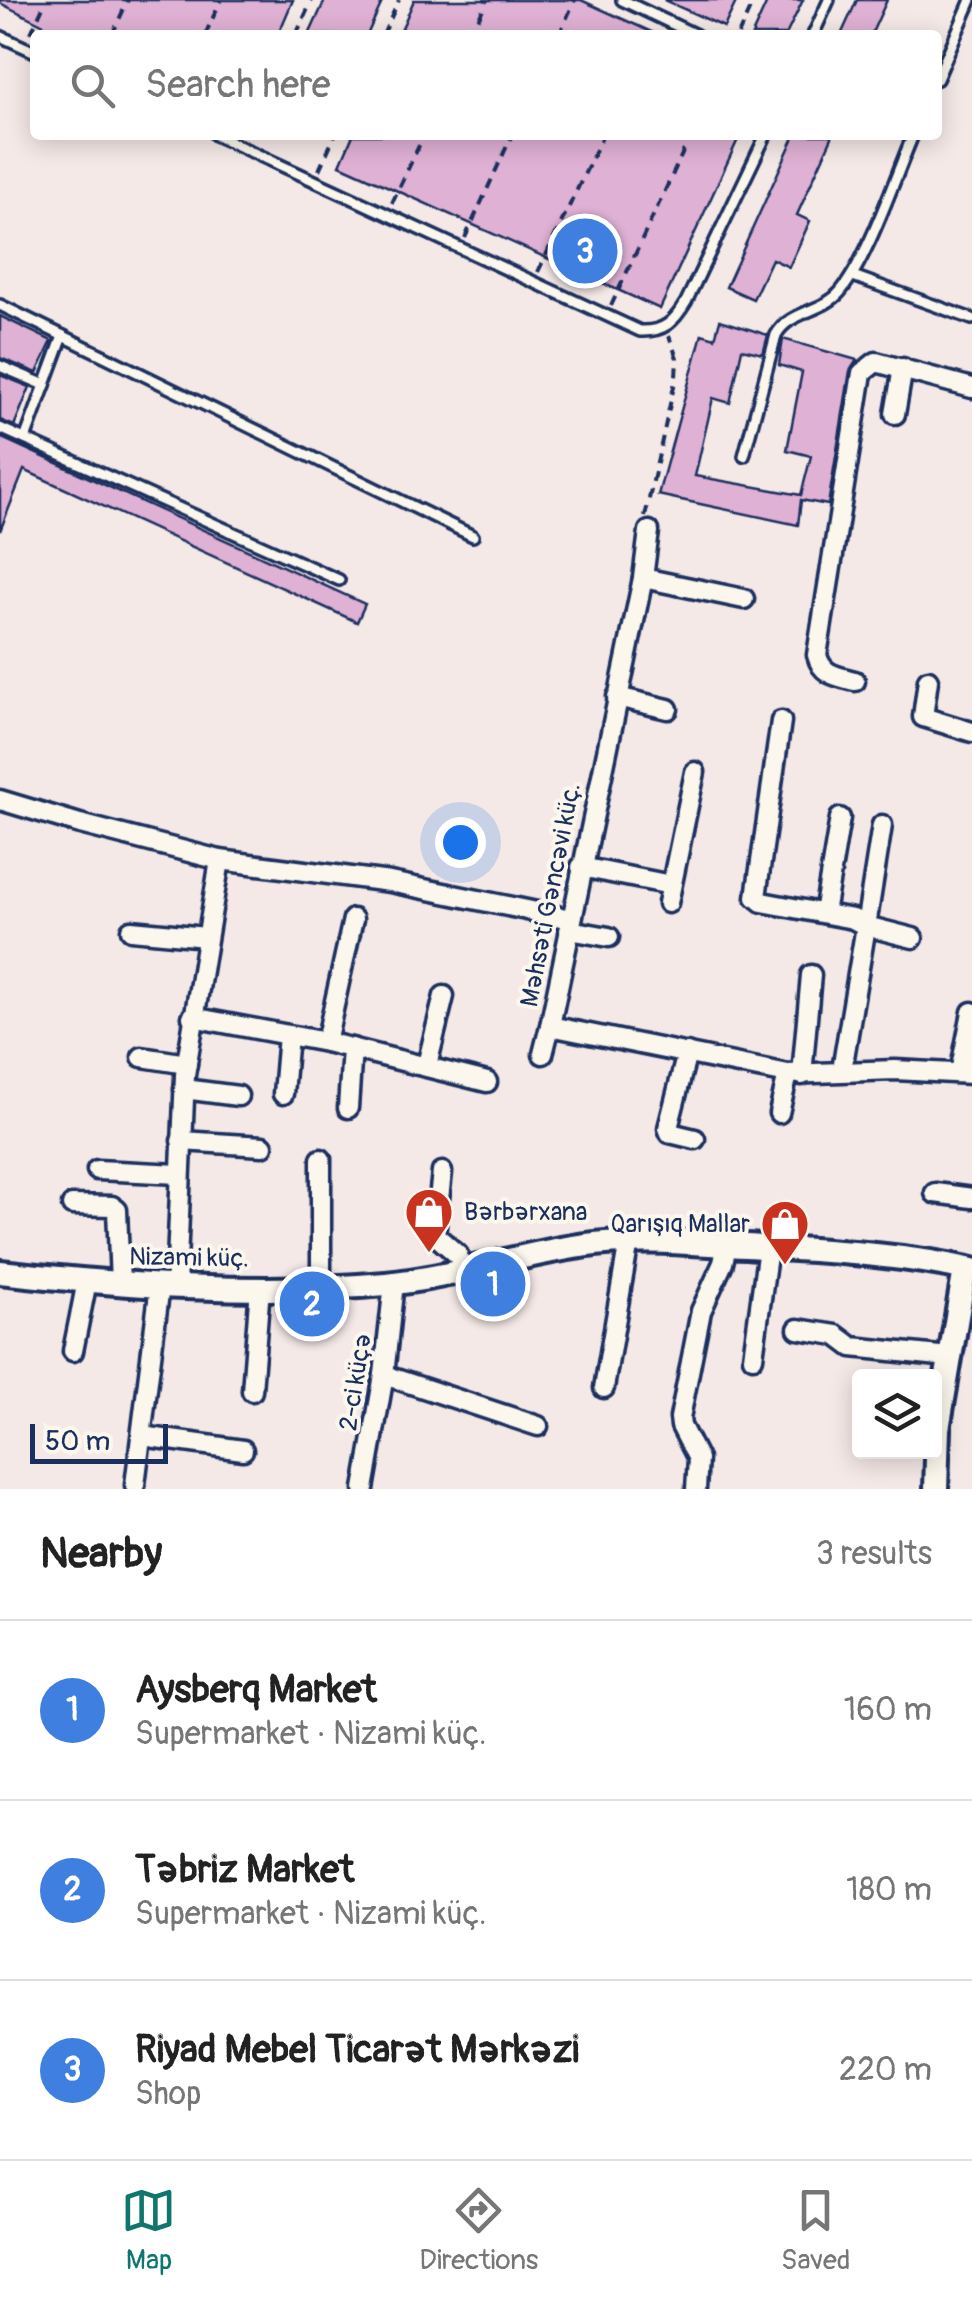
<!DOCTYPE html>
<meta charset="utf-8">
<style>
body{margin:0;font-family:Pangolin,sans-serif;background:#f2f2f2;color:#222}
.controls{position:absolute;right:30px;bottom:30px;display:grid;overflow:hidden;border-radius:10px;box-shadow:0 5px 25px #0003}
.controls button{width:90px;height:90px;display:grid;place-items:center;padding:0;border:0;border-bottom:2px solid #e0e0e0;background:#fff;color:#222;font:50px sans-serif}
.scale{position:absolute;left:30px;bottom:25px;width:138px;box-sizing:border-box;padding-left:10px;border:5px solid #1b2f5e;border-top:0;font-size:28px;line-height:35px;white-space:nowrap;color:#1b2f5e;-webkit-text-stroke:8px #fbf7ec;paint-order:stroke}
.you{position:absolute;left:460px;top:842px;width:35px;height:35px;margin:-25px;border:8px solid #fff;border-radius:50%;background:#1a73e8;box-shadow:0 0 0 15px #1a73e833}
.badge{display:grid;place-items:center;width:65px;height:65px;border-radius:50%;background:#0f766e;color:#fff;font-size:32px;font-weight:700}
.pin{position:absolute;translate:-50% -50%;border:5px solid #fff;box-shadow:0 2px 10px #0006}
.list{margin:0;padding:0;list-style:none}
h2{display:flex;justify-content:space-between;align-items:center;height:130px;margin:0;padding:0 40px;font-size:42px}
h2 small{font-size:32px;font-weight:400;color:#767676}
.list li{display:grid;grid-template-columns:65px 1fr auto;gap:30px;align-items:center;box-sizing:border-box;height:180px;padding:0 40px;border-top:2px solid #e0e0e0}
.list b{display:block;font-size:38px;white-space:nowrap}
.list p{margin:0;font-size:32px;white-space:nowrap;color:#767676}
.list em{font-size:32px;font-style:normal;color:#767676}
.icon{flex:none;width:55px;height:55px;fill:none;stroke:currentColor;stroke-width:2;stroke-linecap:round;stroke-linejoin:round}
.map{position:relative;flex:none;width:972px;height:1489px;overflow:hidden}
.search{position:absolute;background:#fff;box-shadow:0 5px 25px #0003;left:30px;right:30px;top:30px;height:110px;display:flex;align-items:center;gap:25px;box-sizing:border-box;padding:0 35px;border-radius:10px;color:#767676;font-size:38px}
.sheet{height:670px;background:#fff}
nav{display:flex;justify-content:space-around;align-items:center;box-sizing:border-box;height:140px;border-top:2px solid #e0e0e0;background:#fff;font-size:28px;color:#767676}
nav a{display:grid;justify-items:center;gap:5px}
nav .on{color:#0f766e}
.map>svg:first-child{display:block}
.building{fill:#dfb1d4;stroke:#1b2f5e;stroke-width:2.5}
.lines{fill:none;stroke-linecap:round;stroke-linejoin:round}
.service-casing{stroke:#1b2f5e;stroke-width:16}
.minor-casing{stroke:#1b2f5e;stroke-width:25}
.tertiary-casing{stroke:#1b2f5e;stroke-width:30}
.path{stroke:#1b2f5e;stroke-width:4;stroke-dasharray:10 8;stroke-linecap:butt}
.service{stroke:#fbf7ec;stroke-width:9}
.minor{stroke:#fbf7ec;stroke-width:18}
.tertiary{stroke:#fbf7ec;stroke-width:22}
.labels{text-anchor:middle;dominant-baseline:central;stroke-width:8;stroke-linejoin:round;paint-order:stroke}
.street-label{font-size:25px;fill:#1b2f5e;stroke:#fbf7ec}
.poi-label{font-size:25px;fill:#1b2f5e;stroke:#fbf7ec;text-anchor:start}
</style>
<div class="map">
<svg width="972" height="1489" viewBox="0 0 972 1489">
<rect width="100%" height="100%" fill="#f5e9e7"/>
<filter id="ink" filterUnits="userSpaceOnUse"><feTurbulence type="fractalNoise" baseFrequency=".01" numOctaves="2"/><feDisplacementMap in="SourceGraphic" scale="20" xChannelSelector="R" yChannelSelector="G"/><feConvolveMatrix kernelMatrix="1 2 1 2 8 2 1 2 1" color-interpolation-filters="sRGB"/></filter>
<g filter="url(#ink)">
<g class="building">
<polygon points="0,0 293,0 278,35 64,35 0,3"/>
<polygon points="325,0 383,0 367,35 309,35"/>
<polygon points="414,0 581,0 658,35 399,35"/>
<polygon points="664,0 737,0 724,27"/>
<polygon points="768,0 803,0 786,35 752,35"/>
<polygon points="857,0 887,0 871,35 841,35"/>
<polygon points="353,135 740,135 660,309 340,165"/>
<polygon points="795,135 833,135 797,215 810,221 789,267 772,259 753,299 726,287"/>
<polygon points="0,316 52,341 37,373 0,358"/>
<polygon points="720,320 768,335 763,354 742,349 730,403 713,398 695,476 801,495 811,456 787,450 802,372 779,365 783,339 857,360 850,371 828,505 801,500 798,525 658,495 702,334 715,338"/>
<polygon points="0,375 30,387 14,426 0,420"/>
<polygon points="0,437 365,604 357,622 24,470 0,531"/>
</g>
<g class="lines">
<g class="service-casing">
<g id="service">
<polyline points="622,0 696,35"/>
<polyline points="813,35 829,0"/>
<polyline points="0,36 35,52"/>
<polyline points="937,79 971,0"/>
<path d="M215 135 640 331C664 332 674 322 686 302L766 135"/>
<polyline points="853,276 972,319"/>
<polyline points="0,305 473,536"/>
<polyline points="0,366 45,385"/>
<polyline points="0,428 339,580"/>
<polyline points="25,439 63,336"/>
<path d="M744 456 776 335C789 311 823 312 840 292 868 259 895 177 913 135"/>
</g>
</g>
<g class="minor-casing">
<g id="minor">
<polyline points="895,414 903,368"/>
<polyline points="649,531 643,578 550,1026 788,1074 895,1070 972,1074"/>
<polyline points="643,578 744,599"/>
<polyline points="928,680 923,717 972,732"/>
<path d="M855 681C836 676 822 675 817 655L862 373 876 362 972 388"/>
<polyline points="617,697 668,709"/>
<polyline points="781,721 756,897 762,902 853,919 866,926 842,1070"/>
<polyline points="0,800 80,824 220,860 390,882 571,919"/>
<polyline points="882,825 866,926 913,938"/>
<polyline points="581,867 671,885"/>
<polyline points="668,903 695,772"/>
<polyline points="824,913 840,818"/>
<polyline points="131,930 206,937"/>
<polyline points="569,930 609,937"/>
<polyline points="192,1017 326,1042 487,1082"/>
<polyline points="326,1042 353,919"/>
<polyline points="687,1053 668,1128 670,1133 695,1139"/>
<polyline points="543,1054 550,1026"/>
<polyline points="142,1057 187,1064"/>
<polyline points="427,1065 444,996"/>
<polyline points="960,1073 972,1012"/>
<polyline points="802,1075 811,975"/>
<polyline points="184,1089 238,1096"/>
<polyline points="283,1094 288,1035"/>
<polyline points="348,1108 352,1048"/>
<polyline points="779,1113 788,1074"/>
<polyline points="181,1141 263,1146"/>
<polyline points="97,1170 179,1174"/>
<polyline points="442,1172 435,1235 458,1255 463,1270"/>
<polyline points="935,1193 972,1198"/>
<polyline points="72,1205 112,1206 117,1210 120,1283"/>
<polyline points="176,1286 185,1075 220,860"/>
<polyline points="321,1286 321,1159"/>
<polyline points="798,1329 836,1335 852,1347 949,1357"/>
<polyline points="73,1351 87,1281"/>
<polyline points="753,1357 768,1248"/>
<polyline points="384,1375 538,1426"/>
<polyline points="604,1388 629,1241"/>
<polyline points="252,1391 260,1287"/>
<polyline points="142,1436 243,1450"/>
<polyline points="135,1485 160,1285"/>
<polyline points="364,1489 384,1375 394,1283"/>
<polyline points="696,1489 698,1459 681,1426 680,1418 701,1311 723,1263 727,1245"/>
</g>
</g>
<g class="tertiary-casing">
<g id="tertiary">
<path d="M0 1272C127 1286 258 1295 386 1284 457 1277 524 1252 595 1244 644 1238 697 1244 746 1246 822 1251 897 1253 972 1270"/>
<polyline points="936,1489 938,1429 965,1269"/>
</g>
</g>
<g class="path">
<polyline points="31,33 46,0"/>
<polyline points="112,35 128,0"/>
<polyline points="205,35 221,0"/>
<polyline points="296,35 312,0"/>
<polyline points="383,35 399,0"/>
<polyline points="471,35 487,0"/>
<polyline points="559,35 575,0"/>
<polyline points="738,35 754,0"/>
<polyline points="319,170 335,135"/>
<polyline points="392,203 424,135"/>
<polyline points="465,238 512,135"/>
<polyline points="538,272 603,135"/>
<polyline points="611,306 691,135"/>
<polyline points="645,517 676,377 677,358 669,336"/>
</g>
<use href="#service" class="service"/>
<use href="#minor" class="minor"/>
<use href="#tertiary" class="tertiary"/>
</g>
</g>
<defs>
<g id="shop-pin" transform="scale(2.5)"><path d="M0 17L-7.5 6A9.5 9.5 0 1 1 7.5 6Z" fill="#c8321e" stroke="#fbf7ec"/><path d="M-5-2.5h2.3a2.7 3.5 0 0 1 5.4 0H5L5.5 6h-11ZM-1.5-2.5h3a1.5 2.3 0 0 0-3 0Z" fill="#fff"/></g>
</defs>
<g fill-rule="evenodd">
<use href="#shop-pin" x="429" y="1212"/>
<use href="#shop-pin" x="785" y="1224"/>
</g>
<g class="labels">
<g class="street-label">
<text transform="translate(551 895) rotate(-79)">Məhsəti Gəncəvi küç.</text>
<text transform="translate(189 1258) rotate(1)">Nizami küç.</text>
<text transform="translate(356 1382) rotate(-81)">2-ci küçə</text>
</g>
<g class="poi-label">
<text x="464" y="1212">Bərbərxana</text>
<text x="750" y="1224" text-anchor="end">Qarışıq Mallar</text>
</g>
</g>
</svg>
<div class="controls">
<button><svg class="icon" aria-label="layers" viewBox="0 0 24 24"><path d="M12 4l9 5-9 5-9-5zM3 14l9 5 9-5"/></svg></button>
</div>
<div class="scale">50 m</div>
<div class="you"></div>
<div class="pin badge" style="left:493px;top:1284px;background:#3f7fe0">1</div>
<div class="pin badge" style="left:312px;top:1304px;background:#3f7fe0">2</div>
<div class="pin badge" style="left:585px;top:251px;background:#3f7fe0">3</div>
<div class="search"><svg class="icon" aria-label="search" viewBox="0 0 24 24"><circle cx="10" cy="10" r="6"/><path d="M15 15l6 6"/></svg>Search here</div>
</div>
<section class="sheet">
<h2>Nearby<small>3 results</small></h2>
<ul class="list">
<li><span class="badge" style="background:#3f7fe0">1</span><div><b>Aysberq Market</b><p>Supermarket · Nizami küç.</p></div><em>160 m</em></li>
<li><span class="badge" style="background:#3f7fe0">2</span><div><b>Təbriz Market</b><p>Supermarket · Nizami küç.</p></div><em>180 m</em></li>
<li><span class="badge" style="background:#3f7fe0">3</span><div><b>Riyad Mebel Ticarət Mərkəzi</b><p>Shop</p></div><em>220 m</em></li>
</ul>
</section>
<nav>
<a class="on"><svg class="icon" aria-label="map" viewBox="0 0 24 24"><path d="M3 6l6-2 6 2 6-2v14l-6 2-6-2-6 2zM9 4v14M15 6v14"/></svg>Map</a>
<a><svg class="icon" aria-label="directions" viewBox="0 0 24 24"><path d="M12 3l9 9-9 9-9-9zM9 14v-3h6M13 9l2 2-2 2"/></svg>Directions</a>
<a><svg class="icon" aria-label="saved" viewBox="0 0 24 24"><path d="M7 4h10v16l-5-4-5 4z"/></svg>Saved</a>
</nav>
